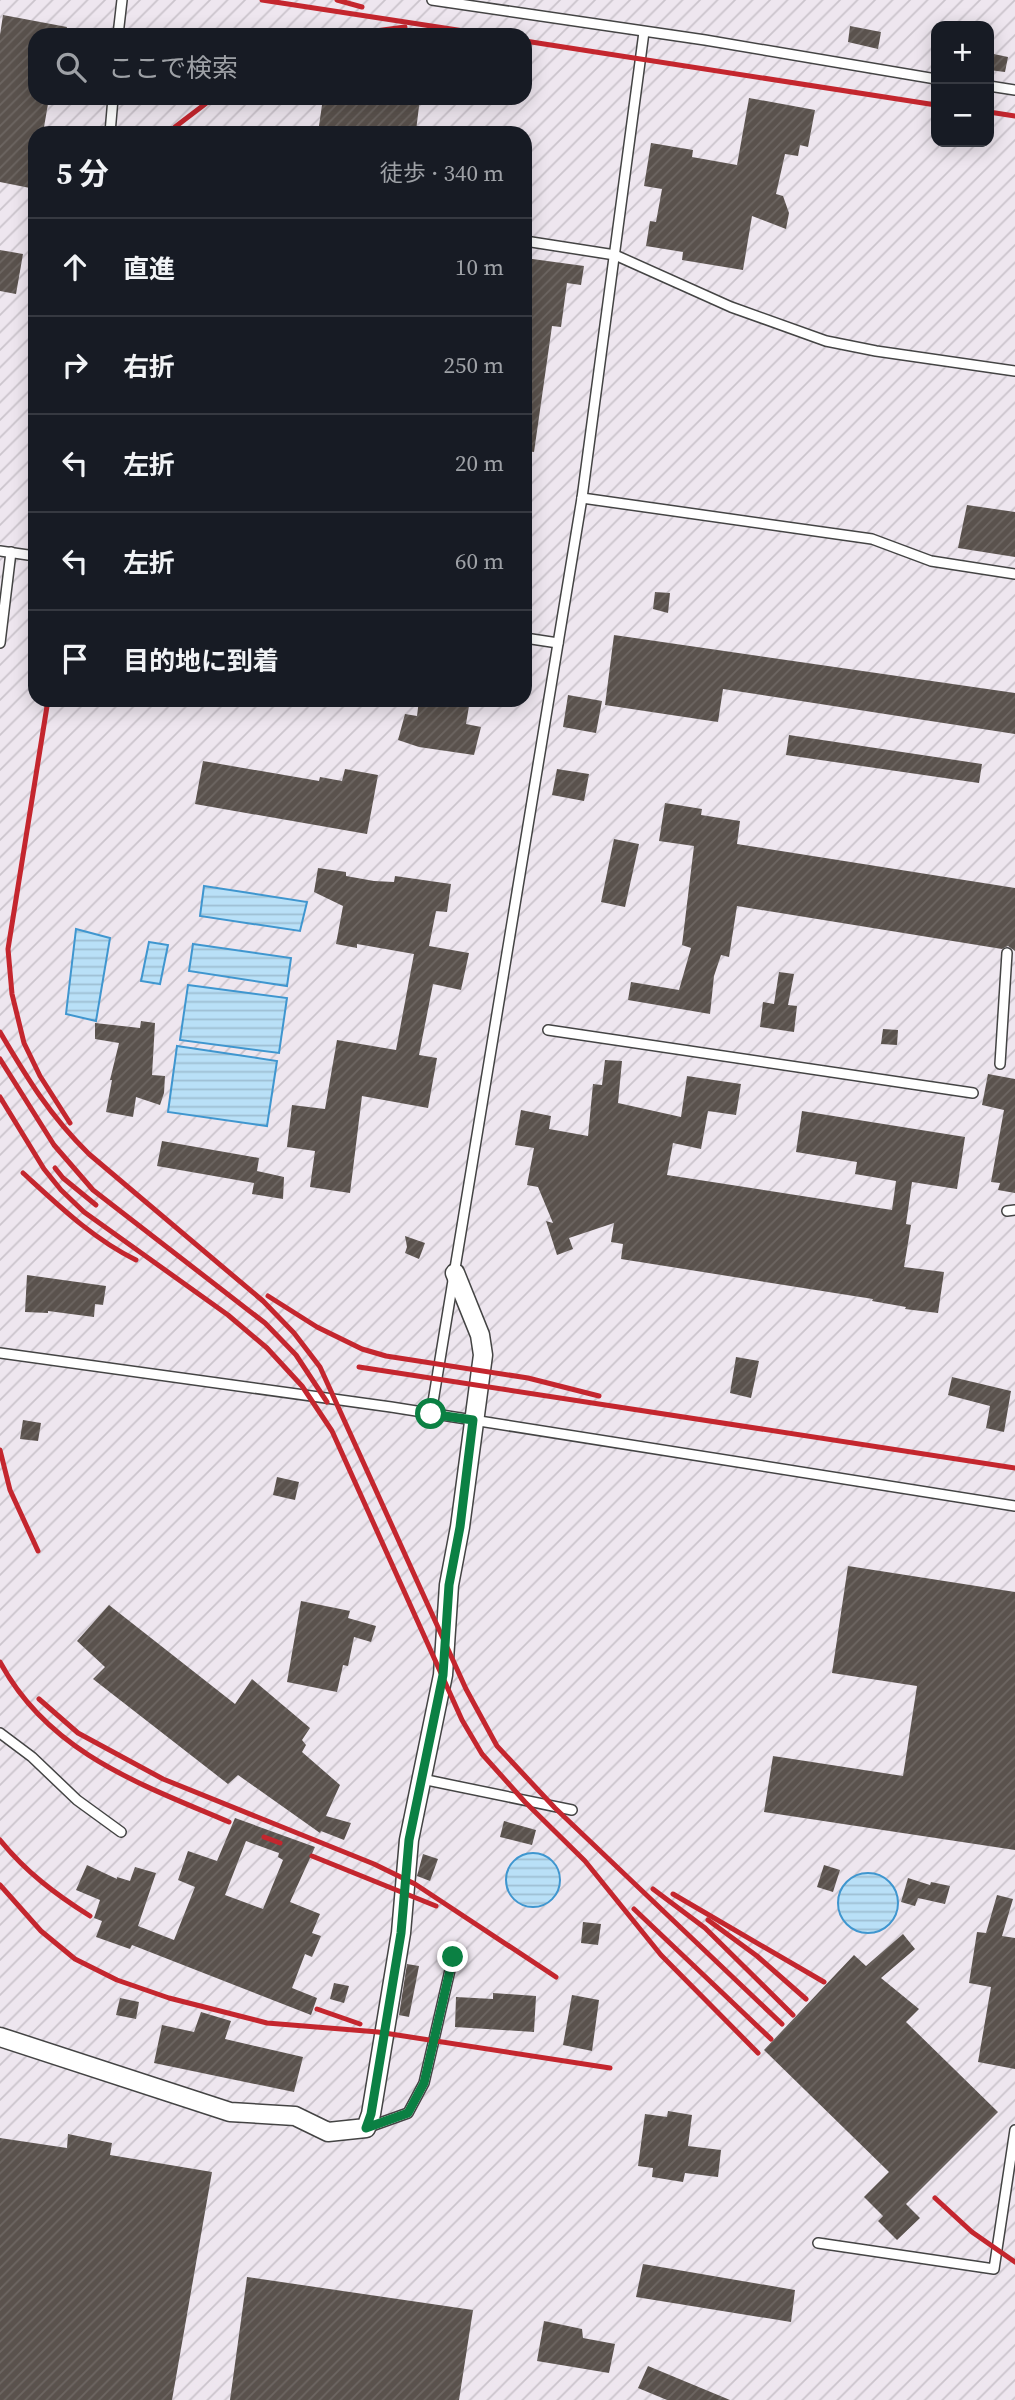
<!DOCTYPE html>
<html lang="ja">
<meta charset="utf-8">
<style>
body{margin:0;font-family:"Source Serif 4","Noto Sans JP",serif;background:#242831;color:#f1f3f6}
.controls{position:absolute;right:21px;top:21px;display:grid;overflow:hidden;border-radius:14px;box-shadow:0 4px 18px #0003}
.controls button{width:63px;height:63px;display:grid;place-items:center;padding:0;border:0;border-bottom:2px solid #363941;background:#171b24;color:#f1f3f6;font:35px sans-serif}
.stop{position:absolute;width:21px;height:21px;margin:-16px;border:5px solid #0b8043;border-radius:50%;background:#fff}
.stop.end{background:#0b8043;border-color:#fff;box-shadow:0 2px 7px #0008}
.list{margin:0;padding:0;list-style:none}
h2{display:flex;justify-content:space-between;align-items:center;height:91px;margin:0;padding:0 28px;font-size:30px}
h2 small{font-size:23px;font-weight:400;color:#9ea1a6}
.list li{display:grid;grid-template-columns:46px 1fr auto;gap:21px;align-items:center;box-sizing:border-box;height:98px;padding:0 28px;border-top:2px solid #363941}
.list b{display:block;font-size:26px;white-space:nowrap}
.list em{font-size:23px;font-style:normal;color:#9ea1a6}
.icon{flex:none;width:38px;height:38px;fill:none;stroke:currentColor;stroke-width:2;stroke-linecap:round;stroke-linejoin:round}
.map{position:relative;flex:none;width:1015px;height:2400px;overflow:hidden}
.search{position:absolute;background:#171b24;box-shadow:0 4px 18px #0003;left:28px;top:28px;width:504px;height:77px;display:flex;align-items:center;gap:18px;box-sizing:border-box;padding:0 24px;border-radius:21px;color:#9ea1a6;font-size:26px}
.panel{position:absolute;background:#171b24;box-shadow:0 4px 18px #0003;left:28px;top:126px;width:504px;height:581px;border-radius:21px}
.map>svg:first-child{display:block}
.industrial{fill:url(#industrial-furrows);fill-rule:evenodd}
.water{fill:url(#water-rules);stroke:#3f96cf;stroke-width:2}
.building{fill:url(#building-hatch);fill-rule:evenodd}
.lines{fill:none;stroke-linecap:round;stroke-linejoin:round}
.lane-casing{stroke:#444;stroke-width:12}
.street-casing{stroke:#444;stroke-width:21}
.lane{stroke:#fff;stroke-width:9}
.street{stroke:#fff;stroke-width:18}
.rail{stroke:#c4262e;stroke-width:5}
.route{stroke:#0b8043;stroke-width:9}
</style>
<div class="map">
<svg width="1015" height="2400" viewBox="0 0 1015 2400">
<defs>
<pattern id="industrial-furrows" width="10" height="10" patternUnits="userSpaceOnUse" patternTransform="scale(1.75)"><rect width="10" height="10" fill="#eee6ef"/><path d="M-1 1l2-2M0 10L10 0M9 11l2-2" fill="none" stroke="#cbc4cc"/></pattern>
<pattern id="water-rules" width="6" height="5" patternUnits="userSpaceOnUse" patternTransform="scale(1.75)"><rect width="6" height="5" fill="#b9e0f7"/><path d="M0 2.5h6" fill="none" stroke="#9ebfd3"/></pattern>
<pattern id="building-hatch" width="6" height="6" patternUnits="userSpaceOnUse" patternTransform="scale(1.75)"><rect width="6" height="6" fill="#5a524d"/><path d="M-1 1l2-2M0 6l6-6M5 7l2-2" fill="none" stroke="#6d6662"/></pattern>
</defs>
<rect width="100%" height="100%" fill="#fffdf5"/>
<path class="industrial" d="M0 0H1015V2400H0ZM936 26H989V142H936ZM35 35H525V98H35ZM35 133H525V700H35Z"/>
<g class="water">
<polygon points="204,886 307,902 300,931 200,916"/>
<polygon points="76,929 110,938 96,1021 66,1014"/>
<polygon points="149,942 168,945 160,984 141,981"/>
<polygon points="193,944 291,958 287,986 189,971"/>
<polygon points="188,985 287,998 279,1053 180,1040"/>
<polygon points="177,1046 277,1061 267,1126 168,1112"/>
<circle cx="533" cy="1880" r="27"/>
<circle cx="868" cy="1903" r="30"/>
</g>
<g class="building">
<polygon points="3,15 67,27 66,35 35,35 35,98 49,98 43,133 35,133 35,189 0,182 0,35"/>
<polygon points="850,26 881,32 878,49 848,42"/>
<polygon points="989,53 1008,57 1005,72 989,70"/>
<polygon points="323,98 420,98 416,131 405,129 405,133 318,133"/>
<polygon points="749,98 815,110 808,147 800,145 798,156 785,154 776,194 783,196 789,213 786,229 752,216 743,270 682,260 683,252 646,246 650,221 656,222 662,189 644,186 651,143 693,150 692,157 737,165"/>
<polygon points="0,250 23,254 16,294 0,291"/>
<polygon points="525,258 584,266 581,285 567,283 561,327 552,326 534,452 525,451"/>
<polygon points="967,505 1015,512 1015,557 958,548"/>
<polygon points="655,592 670,593 668,613 653,609"/>
<polygon points="614,635 1015,693 1015,734 723,689 718,722 605,705"/>
<polygon points="568,695 602,701 596,733 563,727"/>
<polygon points="419,700 470,700 466,724 481,727 474,755 419,747 398,740 405,714 417,716"/>
<polygon points="789,735 982,764 979,783 786,755"/>
<polygon points="203,761 319,781 320,777 342,781 345,769 378,775 367,834 195,804"/>
<polygon points="557,769 589,774 584,801 552,795"/>
<polygon points="665,803 702,809 701,815 740,821 737,844 1015,888 1015,951 1008,946 1002,949 737,906 729,957 721,955 714,976 710,1014 628,1000 631,982 679,990 691,948 682,945 694,846 659,841"/>
<polygon points="614,839 639,844 625,907 601,902"/>
<polygon points="318,868 346,872 346,876 374,881 394,882 395,876 451,884 447,912 436,911 429,946 469,953 461,990 433,984 419,1055 437,1058 428,1108 362,1096 350,1193 310,1187 315,1151 287,1147 292,1105 325,1109 337,1040 396,1050 414,954 357,944 357,948 336,944 343,906 314,892"/>
<polygon points="779,972 794,974 788,1005 797,1006 794,1032 760,1027 763,1002 774,1004"/>
<polygon points="141,1021 155,1023 152,1075 165,1076 164,1093 160,1105 136,1097 133,1117 106,1112 112,1080 110,1080 119,1043 95,1039 95,1023 140,1028"/>
<polygon points="883,1029 898,1030 897,1045 881,1044"/>
<polygon points="605,1060 622,1061 618,1103 681,1117 687,1076 741,1084 736,1115 708,1111 701,1149 673,1143 667,1175 892,1210 896,1181 855,1174 857,1162 796,1152 802,1111 965,1137 957,1189 912,1182 906,1224 911,1225 904,1267 944,1272 938,1313 905,1309 906,1307 872,1301 873,1299 621,1259 623,1244 611,1242 614,1223 569,1238 573,1249 557,1255 546,1221 553,1223 538,1187 527,1185 534,1148 515,1145 521,1110 551,1116 549,1129 588,1136 593,1084 602,1085"/>
<polygon points="988,1074 1015,1079 1015,1193 998,1190 1000,1183 991,1182 1004,1110 982,1105"/>
<polygon points="162,1141 259,1158 257,1171 284,1177 283,1199 252,1194 254,1183 157,1166"/>
<polygon points="405,1236 425,1243 419,1259 405,1253 407,1247"/>
<polygon points="27,1275 106,1286 103,1305 95,1304 94,1317 48,1311 48,1313 25,1312"/>
<polygon points="736,1357 759,1361 751,1398 730,1393"/>
<polygon points="952,1377 1011,1391 1004,1432 986,1428 990,1406 948,1395"/>
<polygon points="23,1420 41,1423 38,1441 20,1439"/>
<polygon points="277,1477 299,1482 295,1500 273,1495"/>
<polygon points="848,1566 1015,1592 1015,1850 764,1812 773,1756 903,1776 917,1686 832,1673"/>
<polygon points="301,1601 350,1611 348,1618 376,1626 371,1642 354,1637 348,1666 343,1665 337,1692 287,1682"/>
<polygon points="109,1605 235,1704 252,1679 310,1728 302,1740 306,1745 302,1752 340,1785 326,1816 351,1823 344,1840 321,1831 320,1833 238,1775 228,1784 93,1679 105,1667 77,1641"/>
<path d="M235 1818 315 1847 290 1902 320 1914 312 1933 321 1936 312 1957 305 1954 292 1988 317 1998 311 2015 132 1945 130 1949 96 1937 102 1921 94 1918 100 1900 76 1890 87 1865 117 1879V1877L130 1881 135 1867 156 1873 138 1926 174 1940 195 1887 178 1880 188 1851 217 1861ZM246 1841 279 1853 278 1857 283 1860 263 1909 225 1895Z"/>
<polygon points="504,1821 536,1830 532,1845 500,1837"/>
<polygon points="423,1854 438,1859 430,1881 417,1876"/>
<polygon points="824,1865 840,1870 833,1892 817,1887"/>
<polygon points="908,1878 930,1885 931,1882 950,1886 945,1904 918,1898 915,1906 901,1902"/>
<polygon points="997,1895 1013,1899 1002,1936 1015,1938 1015,2069 978,2062 991,1987 969,1983 977,1932 986,1933"/>
<polygon points="583,1922 601,1924 598,1945 581,1943"/>
<polygon points="903,1934 915,1949 881,1978 919,2009 906,2022 998,2112 906,2204 920,2218 897,2240 878,2221 883,2216 864,2197 889,2172 764,2050 854,1955 866,1966"/>
<polygon points="407,1964 419,1966 409,2017 399,2015"/>
<polygon points="334,1983 349,1986 344,2003 330,1999"/>
<polygon points="493,1993 536,1996 534,2032 455,2027 456,1997 493,1999"/>
<polygon points="572,1995 599,2000 592,2051 563,2045"/>
<polygon points="120,1998 139,2002 136,2019 116,2015"/>
<polygon points="201,2012 231,2021 225,2039 303,2057 294,2092 154,2063 162,2025 194,2032"/>
<polygon points="668,2111 692,2115 688,2146 721,2150 718,2177 685,2173 683,2182 652,2177 653,2168 638,2166 645,2114 667,2117"/>
<polygon points="68,2134 112,2143 110,2155 212,2172 172,2400 0,2400 0,2138 67,2148"/>
<polygon points="643,2264 795,2290 791,2322 636,2297"/>
<polygon points="247,2277 473,2310 459,2400 230,2400"/>
<polygon points="544,2321 582,2329 583,2338 615,2344 609,2373 537,2361"/>
<polygon points="648,2366 730,2400 667,2400 638,2388"/>
</g>
<g class="lines">
<g class="lane-casing">
<g id="lane">
<polyline points="432,0 705,40 936,79"/>
<polyline points="118,35 122,0"/>
<polyline points="989,86 1015,90"/>
<polyline points="110,133 113,98"/>
<polyline points="525,241 615,255 731,307 826,341 876,351 1015,371"/>
<polyline points="582,498 872,539 931,561 1015,574"/>
<polyline points="0,551 35,556"/>
<polyline points="525,638 558,643"/>
<polyline points="0,643 11,552"/>
<polyline points="548,1030 973,1093"/>
<polyline points="1000,1064 1007,953"/>
<polyline points="1007,1211 1015,1210"/>
<polyline points="0,1353 391,1407 1015,1506"/>
<polyline points="431,1414 582,498 644,32"/>
<polyline points="0,1733 32,1757 77,1800 121,1832"/>
<polyline points="422,1779 572,1810"/>
<polyline points="366,2128 408,2113 424,2083 453,1957"/>
<polyline points="818,2243 994,2269 1015,2130"/>
</g>
</g>
<g class="street-casing">
<polyline id="street" points="0,2037 230,2112 295,2116 328,2132 366,2128 371,2114 401,1933 409,1840 443,1675 449,1585 460,1527 483,1355 480,1335 455,1273"/>
</g>
<use href="#lane" class="lane"/>
<use href="#street" class="street"/>
<g class="rail">
<polyline points="262,0 490,35"/>
<polyline points="337,0 362,7"/>
<polyline points="346,35 405,27"/>
<polyline points="525,41 936,105"/>
<polyline points="989,112 1015,116"/>
<polyline points="170,133 175,127 213,98"/>
<polyline points="48,700 8,949 12,994 24,1043 40,1076 70,1123"/>
<path d="M0 1032C27 1078 50 1116 89 1154L263 1301 294 1333 320 1367 466 1689 497 1746 555 1808 782 2024"/>
<polyline points="0,1059 54,1145 93,1190 265,1323 296,1355 327,1402"/>
<polyline points="0,1097 44,1169 61,1190 84,1212 228,1315 267,1348 302,1386 332,1431 462,1720 482,1754 525,1802 585,1861 661,1955 758,2053"/>
<polyline points="55,1168 63,1178 96,1205"/>
<path d="M23 1173C58 1205 93 1239 136 1260"/>
<polyline points="268,1296 317,1327 362,1349 386,1356 528,1378 599,1396"/>
<polyline points="359,1367 1015,1468"/>
<polyline points="0,1450 10,1490 38,1551"/>
<path d="M0 1662C49 1753 140 1784 229 1822"/>
<polyline points="39,1699 78,1733 163,1779 374,1864 415,1884 556,1977"/>
<polyline points="264,1837 280,1843"/>
<path d="M0 1840C26 1872 55 1894 90 1916"/>
<polyline points="312,1856 436,1906"/>
<polyline points="0,1885 41,1931 75,1959 117,1980 169,1998 267,2023 378,2032 610,2068"/>
<polyline points="653,1889 705,1928 793,2015"/>
<polyline points="673,1894 824,1982"/>
<polyline points="634,1909 771,2039"/>
<polyline points="708,1920 757,1956 806,1999"/>
<polyline points="317,2009 360,2024"/>
<polyline points="935,2198 972,2232 1015,2262"/>
</g>
</g>
<g class="lines">
<polyline class="route" points="431,1414 473,1420 460,1527 449,1585 443,1675 409,1840 401,1933 371,2114 366,2128 408,2113 424,2083 453,1957"/>
</g>
</svg>
<div class="controls">
<button>+</button>
<button>−</button>
</div>
<div class="stop" style="left:431px;top:1414px"></div>
<div class="stop end" style="left:453px;top:1957px"></div>
<div class="search"><svg class="icon" aria-label="search" viewBox="0 0 24 24"><circle cx="10" cy="10" r="6"/><path d="M15 15l6 6"/></svg>ここで検索</div>
<section class="panel">
<h2>5 分<small>徒歩 · 340 m</small></h2>
<ul class="list">
<li><svg class="icon" aria-label="ahead" viewBox="0 0 24 24"><path d="M12 20V5M6 11l6-6 6 6"/></svg><div><b>直進</b></div><em>10 m</em></li>
<li><svg class="icon" aria-label="right" viewBox="0 0 24 24"><path d="M7 20v-9h11M14 6l5 5-5 5"/></svg><div><b>右折</b></div><em>250 m</em></li>
<li><svg class="icon" aria-label="left" viewBox="0 0 24 24"><path d="M17 20v-9H6M10 6l-5 5 5 5"/></svg><div><b>左折</b></div><em>20 m</em></li>
<li><svg class="icon" aria-label="left" viewBox="0 0 24 24"><path d="M17 20v-9H6M10 6l-5 5 5 5"/></svg><div><b>左折</b></div><em>60 m</em></li>
<li><svg class="icon" aria-label="arrive" viewBox="0 0 24 24"><path d="M6 21V4h12l-3 4 3 4H6"/></svg><div><b>目的地に到着</b></div></li>
</ul>
</section>
</div>
